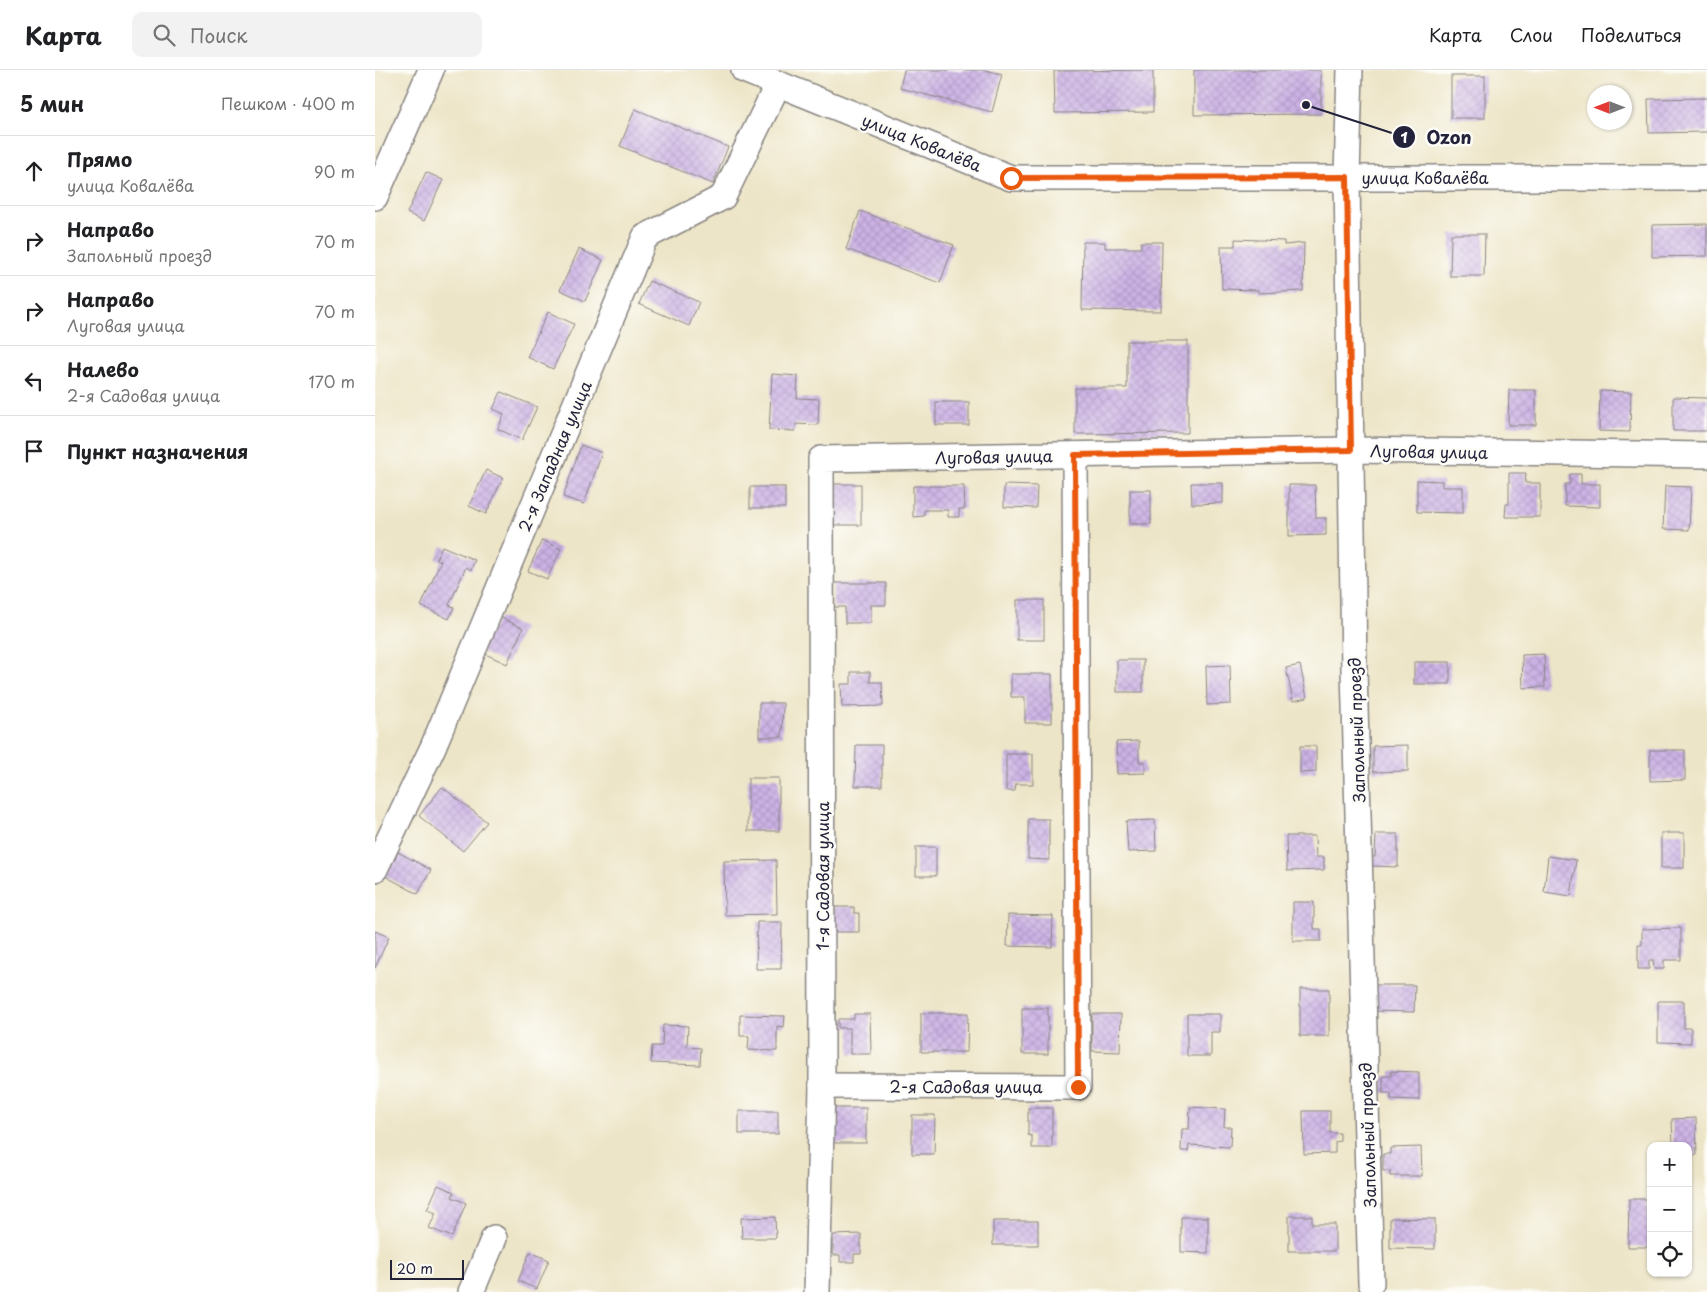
<!DOCTYPE html>
<html lang="ru">
<meta charset="utf-8">
<style>
body{margin:0;font-family:"Playpen Sans",sans-serif;background:#f2f2f2;color:#202124}
.controls{position:absolute;right:15px;bottom:15px;display:grid;overflow:hidden;border-radius:10px;box-shadow:0 1px 4px #0004}
.controls button{width:45px;height:45px;display:grid;place-items:center;padding:0;border:0;border-bottom:1px solid #e0e0e0;background:#fff;color:#202124;font:25px sans-serif}
.compass{position:absolute;left:1212px;top:15px;width:45px;height:45px;border-radius:50%;background:#fff;box-shadow:0 1px 4px #0004;rotate:270deg}
.scale{position:absolute;left:15px;bottom:12px;width:74px;box-sizing:border-box;padding-left:5px;border:2px solid #22223b;border-top:0;font-size:14px;line-height:18px;white-space:nowrap;color:#22223b;-webkit-text-stroke:4px #fdfcf7;paint-order:stroke}
.stop{position:absolute;width:15px;height:15px;margin:-11px;border:4px solid #ea580c;border-radius:50%;background:#fff}
.stop.end{background:#ea580c;border-color:#fff;box-shadow:0 1px 5px #0008}
.list{margin:0;padding:0;list-style:none}
h2{display:flex;justify-content:space-between;align-items:center;height:65px;margin:0;padding:0 20px;font-size:21px}
h2 small{font-size:16px;font-weight:400;color:#757577}
.list li{display:grid;grid-template-columns:32px 1fr auto;gap:15px;align-items:center;box-sizing:border-box;height:70px;padding:0 20px;border-top:1px solid #e0e0e0}
.list b{display:block;font-size:19px;white-space:nowrap}
.list p{margin:0;font-size:16px;white-space:nowrap;color:#757577}
.list em{font-size:16px;font-style:normal;color:#757577}
.icon{flex:none;width:28px;height:28px;fill:none;stroke:currentColor;stroke-width:2;stroke-linecap:round;stroke-linejoin:round}
.map{position:relative;flex:none;width:1332px;height:1222px;overflow:hidden}
header{display:flex;align-items:center;gap:30px;box-sizing:border-box;height:70px;padding:0 25px;background:#fff;border-bottom:1px solid #e0e0e0}
header strong{font-size:24px}
nav{display:flex;gap:28px;margin-inline-start:auto;font-size:18px}
.search{width:350px;height:45px;background:#f2f2f2;display:flex;align-items:center;gap:12px;box-sizing:border-box;padding:0 18px;border-radius:10px;color:#757577;font-size:19px}
main{display:flex}
aside{flex:1;background:#fff}
.map>svg:first-child{display:block}
.building{fill:url(#building-cross-hatch)}
.lines{fill:none;stroke-linecap:round;stroke-linejoin:round}
.minor-casing{stroke:#888481;stroke-width:28}
.minor{stroke:#fff;stroke-width:25}
.route{stroke:#ea580c;stroke-width:6}
.labels{text-anchor:middle;dominant-baseline:central;stroke-width:5;stroke-linejoin:round;paint-order:stroke}
.street-label{font-size:16px;fill:#22223b;stroke:#fdfcf7}
.leader{fill:none;stroke:#22223b;stroke-width:2}
.callout-dot{fill:#22223b;stroke:#fdfcf7;stroke-width:2}
.mark-label{font-size:15px;text-anchor:middle;font-weight:bold;fill:#fff}
.callout-label{font-size:18px;text-anchor:middle;font-weight:bold;fill:#22223b;stroke:#fdfcf7;stroke-width:5;stroke-linejoin:round;paint-order:stroke}
</style>
<header>
<strong>Карта</strong>
<div class="search"><svg class="icon" aria-label="search" viewBox="0 0 24 24"><circle cx="10" cy="10" r="6"/><path d="M15 15l6 6"/></svg>Поиск</div>
<nav><a>Карта</a><a>Слои</a><a>Поделиться</a></nav>
</header>
<main>
<aside>
<h2>5 мин<small>Пешком · 400 m</small></h2>
<ul class="list">
<li><svg class="icon" aria-label="ahead" viewBox="0 0 24 24"><path d="M12 20V5M6 11l6-6 6 6"/></svg><div><b>Прямо</b><p>улица Ковалёва</p></div><em>90 m</em></li>
<li><svg class="icon" aria-label="right" viewBox="0 0 24 24"><path d="M7 20v-9h11M14 6l5 5-5 5"/></svg><div><b>Направо</b><p>Запольный проезд</p></div><em>70 m</em></li>
<li><svg class="icon" aria-label="right" viewBox="0 0 24 24"><path d="M7 20v-9h11M14 6l5 5-5 5"/></svg><div><b>Направо</b><p>Луговая улица</p></div><em>70 m</em></li>
<li><svg class="icon" aria-label="left" viewBox="0 0 24 24"><path d="M17 20v-9H6M10 6l-5 5 5 5"/></svg><div><b>Налево</b><p>2-я Садовая улица</p></div><em>170 m</em></li>
<li><svg class="icon" aria-label="arrive" viewBox="0 0 24 24"><path d="M6 21V4h12l-3 4 3 4H6"/></svg><div><b>Пункт назначения</b></div></li>
</ul>
</aside>
<div class="map">
<svg width="1332" height="1222" viewBox="0 0 1332 1222">
<defs>
<pattern id="building-cross-hatch" width="8" height="8" patternUnits="userSpaceOnUse" patternTransform="scale(1.25)"><rect width="8" height="8" fill="#ccb2e5"/><path d="M0 0l8 8M0 8l8-8" fill="none" stroke="#af99c5"/></pattern>
</defs>
<rect width="100%" height="100%" fill="#fdfcf7"/>
<filter id="ink" filterUnits="userSpaceOnUse"><feTurbulence type="fractalNoise" baseFrequency=".02" numOctaves="2"/><feDisplacementMap in="SourceGraphic" scale="10" xChannelSelector="R" yChannelSelector="G"/><feConvolveMatrix kernelMatrix="1 2 1 2 8 2 1 2 1" color-interpolation-filters="sRGB"/></filter>
<filter id="wash" filterUnits="userSpaceOnUse"><feTurbulence type="fractalNoise" baseFrequency=".0096" numOctaves="4" result="noise"/><feDisplacementMap in="SourceGraphic" scale="20" xChannelSelector="R" yChannelSelector="G"/><feGaussianBlur stdDeviation="1.12" result="paint"/><feColorMatrix in="noise" values="0 0 0 0 0 0 0 0 0 0 0 0 0 0 0 0 0 1.4 0 .05"/><feComposite in="paint" operator="in"/></filter>
<g filter="url(#wash)">
<rect width="100%" height="100%" fill="#ede5c7"/>
<g id="blocks">
<g class="building">
<polygon points="529,0 610,0 627,4 617,42 525,18"/>
<polygon points="778,0 778,42 680,43 679,1"/>
<polygon points="819,0 946,0 946,44 819,45"/>
<rect x="1076" y="6" width="34" height="42"/>
<polygon points="1332,28 1332,62 1274,63 1273,29"/>
<polygon points="260,39 353,77 338,114 245,76"/>
<polygon points="51,102 68,110 49,151 32,143"/>
<polygon points="485,141 579,175 565,213 471,179"/>
<polygon points="1332,154 1332,186 1277,187 1277,155"/>
<polygon points="1076,164 1110,164 1109,206 1075,206"/>
<polygon points="860,169 909,171 909,175 929,173 928,221 883,223 883,220 847,219 846,176 860,176"/>
<polygon points="708,172 730,172 730,178 766,178 766,172 787,172 786,241 707,240"/>
<polygon points="204,179 228,190 210,231 185,220"/>
<polygon points="274,211 324,232 314,256 264,234"/>
<polygon points="173,242 199,254 178,299 152,287"/>
<polygon points="752,271 813,271 813,363 700,364 700,318 752,318"/>
<polygon points="397,304 423,306 422,328 444,329 443,355 421,354 420,361 394,360"/>
<polygon points="1134,320 1161,320 1161,355 1133,355"/>
<polygon points="1225,321 1256,322 1255,362 1224,361"/>
<polygon points="126,322 162,337 147,370 123,359 129,344 118,339"/>
<polygon points="1298,327 1332,328 1332,361 1298,361"/>
<rect x="561" y="332" width="33" height="23"/>
<polygon points="206,375 227,383 209,434 188,427"/>
<polygon points="111,400 128,408 111,444 94,436"/>
<polygon points="1134,403 1151,403 1150,413 1165,413 1165,447 1130,447 1131,434 1134,434"/>
<polygon points="1195,404 1206,404 1206,414 1225,414 1225,437 1190,436 1190,414 1195,414"/>
<polygon points="1042,410 1067,411 1067,417 1088,417 1088,443 1042,442"/>
<polygon points="816,413 848,413 848,433 817,434"/>
<rect x="454" y="414" width="32" height="41"/>
<polygon points="629,415 662,416 661,438 629,437"/>
<polygon points="914,415 940,415 941,448 951,448 951,465 914,466"/>
<polygon points="538,416 589,416 590,439 584,439 584,447 573,447 573,440 549,440 549,446 538,447"/>
<polygon points="1290,416 1316,417 1314,460 1288,459"/>
<rect x="375" y="417" width="35" height="21"/>
<rect x="755" y="420" width="21" height="34"/>
<polygon points="167,470 186,479 172,509 153,501"/>
<polygon points="67,476 100,490 96,500 91,497 74,535 79,537 74,549 46,536 66,491 61,489"/>
<polygon points="458,513 511,513 511,535 496,535 496,553 470,553 470,537 458,537"/>
<rect x="642" y="530" width="27" height="40"/>
<polygon points="125,547 148,558 132,594 104,581"/>
<polygon points="1169,584 1170,617 1148,618 1147,585"/>
<rect x="742" y="590" width="26" height="32"/>
<rect x="1039" y="592" width="36" height="22"/>
<polygon points="855,595 856,634 832,635 831,596"/>
<polygon points="925,595 932,628 918,631 911,598"/>
<polygon points="476,602 495,602 495,612 507,612 508,636 467,637 466,614 476,614"/>
<polygon points="636,604 677,604 677,653 650,653 650,627 636,627"/>
<polygon points="384,633 408,633 407,667 384,667"/>
<polygon points="764,671 764,692 770,692 770,703 742,704 741,672"/>
<polygon points="481,675 507,675 507,716 480,716"/>
<polygon points="1033,675 1033,701 998,702 998,676"/>
<polygon points="925,676 941,676 941,702 925,703"/>
<polygon points="1275,680 1310,680 1310,710 1275,711"/>
<polygon points="631,684 658,684 658,714 641,714 640,721 631,721"/>
<rect x="373" y="708" width="31" height="53"/>
<polygon points="67,717 112,752 88,781 44,746"/>
<polygon points="653,749 674,749 674,790 653,789"/>
<polygon points="780,750 781,781 753,782 751,751"/>
<rect x="1286" y="763" width="23" height="35"/>
<polygon points="1001,764 1023,764 1023,797 997,796 997,787 1000,787"/>
<polygon points="911,766 940,766 941,787 949,787 949,800 912,801"/>
<rect x="541" y="777" width="20" height="29"/>
<polygon points="23,782 56,800 43,824 10,806"/>
<polygon points="1173,786 1201,790 1196,826 1169,822"/>
<polygon points="401,790 402,844 350,845 349,791"/>
<polygon points="918,832 939,832 939,859 946,859 946,871 918,871"/>
<polygon points="459,837 479,837 479,843 484,843 484,862 459,862"/>
<polygon points="633,845 678,846 677,877 632,876"/>
<polygon points="382,852 407,852 406,899 381,899"/>
<polygon points="1306,858 1306,890 1289,890 1289,899 1279,899 1278,890 1274,890 1274,899 1263,899 1263,875 1267,875 1267,859"/>
<polygon points="0,861 14,867 0,898"/>
<polygon points="997,915 1040,915 1039,942 996,941"/>
<rect x="925" y="919" width="29" height="47"/>
<polygon points="1283,931 1309,931 1309,958 1316,958 1316,973 1283,972"/>
<rect x="647" y="938" width="26" height="46"/>
<polygon points="546,943 593,943 592,982 546,982"/>
<polygon points="479,944 495,944 496,984 475,984 475,958 463,958 463,949 479,949"/>
<polygon points="717,944 746,944 745,982 717,981"/>
<polygon points="812,944 845,944 845,962 836,962 836,986 812,986"/>
<polygon points="365,945 410,946 409,957 402,956 402,981 373,980 374,966 365,966"/>
<polygon points="288,955 313,956 312,977 326,978 325,995 276,993 277,976 287,976"/>
<polygon points="1016,1001 1044,1002 1044,1030 1016,1029 1016,1023 1008,1023 1008,1006 1016,1006"/>
<polygon points="815,1037 850,1039 849,1057 856,1057 855,1077 814,1075 813,1081 806,1081 807,1059 814,1059"/>
<rect x="458" y="1038" width="33" height="35"/>
<polygon points="653,1038 677,1038 677,1078 657,1078 657,1066 653,1065"/>
<rect x="364" y="1041" width="39" height="23"/>
<polygon points="928,1041 955,1041 955,1063 965,1063 965,1071 960,1072 960,1083 929,1084"/>
<polygon points="537,1045 560,1045 559,1084 537,1084"/>
<polygon points="1321,1048 1322,1085 1313,1085 1313,1076 1298,1076 1297,1049"/>
<polygon points="1046,1077 1047,1106 1015,1106 1015,1101 1008,1101 1008,1084 1015,1084 1015,1078"/>
<polygon points="63,1115 79,1122 77,1127 91,1133 77,1167 54,1158 61,1143 52,1140"/>
<polygon points="1254,1129 1272,1129 1272,1138 1276,1138 1276,1177 1253,1177"/>
<polygon points="914,1146 937,1146 937,1154 960,1154 960,1181 914,1181"/>
<polygon points="400,1147 401,1168 367,1168 366,1148"/>
<polygon points="806,1147 833,1147 833,1183 806,1182"/>
<polygon points="1015,1148 1060,1149 1060,1179 1015,1178"/>
<rect x="618" y="1151" width="45" height="24"/>
<polygon points="486,1164 486,1184 479,1184 479,1192 465,1192 465,1185 458,1185 458,1165"/>
<polygon points="155,1182 174,1190 162,1219 143,1211"/>
</g>
</g>
</g>
<g filter="url(#ink)">
<use href="#blocks" fill-opacity="0" stroke="#888481" stroke-width="1"/>
<g class="lines">
<g class="minor-casing">
<g id="minor">
<polyline points="369,0 636,108 1332,108"/>
<polyline points="975,0 972,107 979,600 996,1213"/>
<polyline points="0,127 56,0"/>
<polyline points="0,799 58,677 270,167 348,127 403,14"/>
<polyline points="447,1016 703,1017 700,385"/>
<polyline points="96,1222 119,1168"/>
<polyline points="442,1222 447,1016 446,389 976,380 1332,385"/>
</g>
</g>
<use href="#minor" class="minor"/>
</g>
</g>
<g class="lines" filter="url(#ink)">
<polyline class="route" points="636,108 972,107 976,380 700,385 703,1017"/>
</g>
<g class="labels">
<g class="street-label">
<text transform="translate(547 72) rotate(22)">улица Ковалёва</text>
<text x="1050" y="107">улица Ковалёва</text>
<text transform="translate(1054 381) rotate(1)">Луговая улица</text>
<text transform="translate(179 386) rotate(-67)">2-я Западная улица</text>
<text transform="translate(619 386) rotate(-1)">Луговая улица</text>
<text transform="translate(981 660) rotate(-92)">Запольный проезд</text>
<text transform="translate(447 806) rotate(-90)">1-я Садовая улица</text>
<text x="591" y="1016">2-я Садовая улица</text>
<text transform="translate(992 1065) rotate(-92)">Запольный проезд</text>
</g>
</g>
<path class="leader" d="M931 35L1029 67"/>
<g class="callout-dot">
<circle cx="931" cy="35" r="5"/>
<circle cx="1029" cy="67" r="12"/>
</g>
<g class="mark-label">
<text x="1029" y="73">1</text>
</g>
<g class="callout-label">
<text x="1074" y="74">Ozon</text>
</g>
</svg>
<div class="controls">
<button>+</button>
<button>−</button>
<button><svg class="icon" aria-label="locate" viewBox="0 0 24 24"><circle cx="12" cy="12" r="6"/><path d="M12 2v4M12 18v4M2 12h4M18 12h4"/></svg></button>
</div>
<svg class="compass" viewBox="-18 -18 36 36"><path d="M0-13l5 13h-10z" fill="#e53935"/><path d="M0 13l5-13h-10z" fill="#757577"/></svg>
<div class="scale">20 m</div>
<div class="stop" style="left:636px;top:108px"></div>
<div class="stop end" style="left:703px;top:1017px"></div>
</div>
</main>
